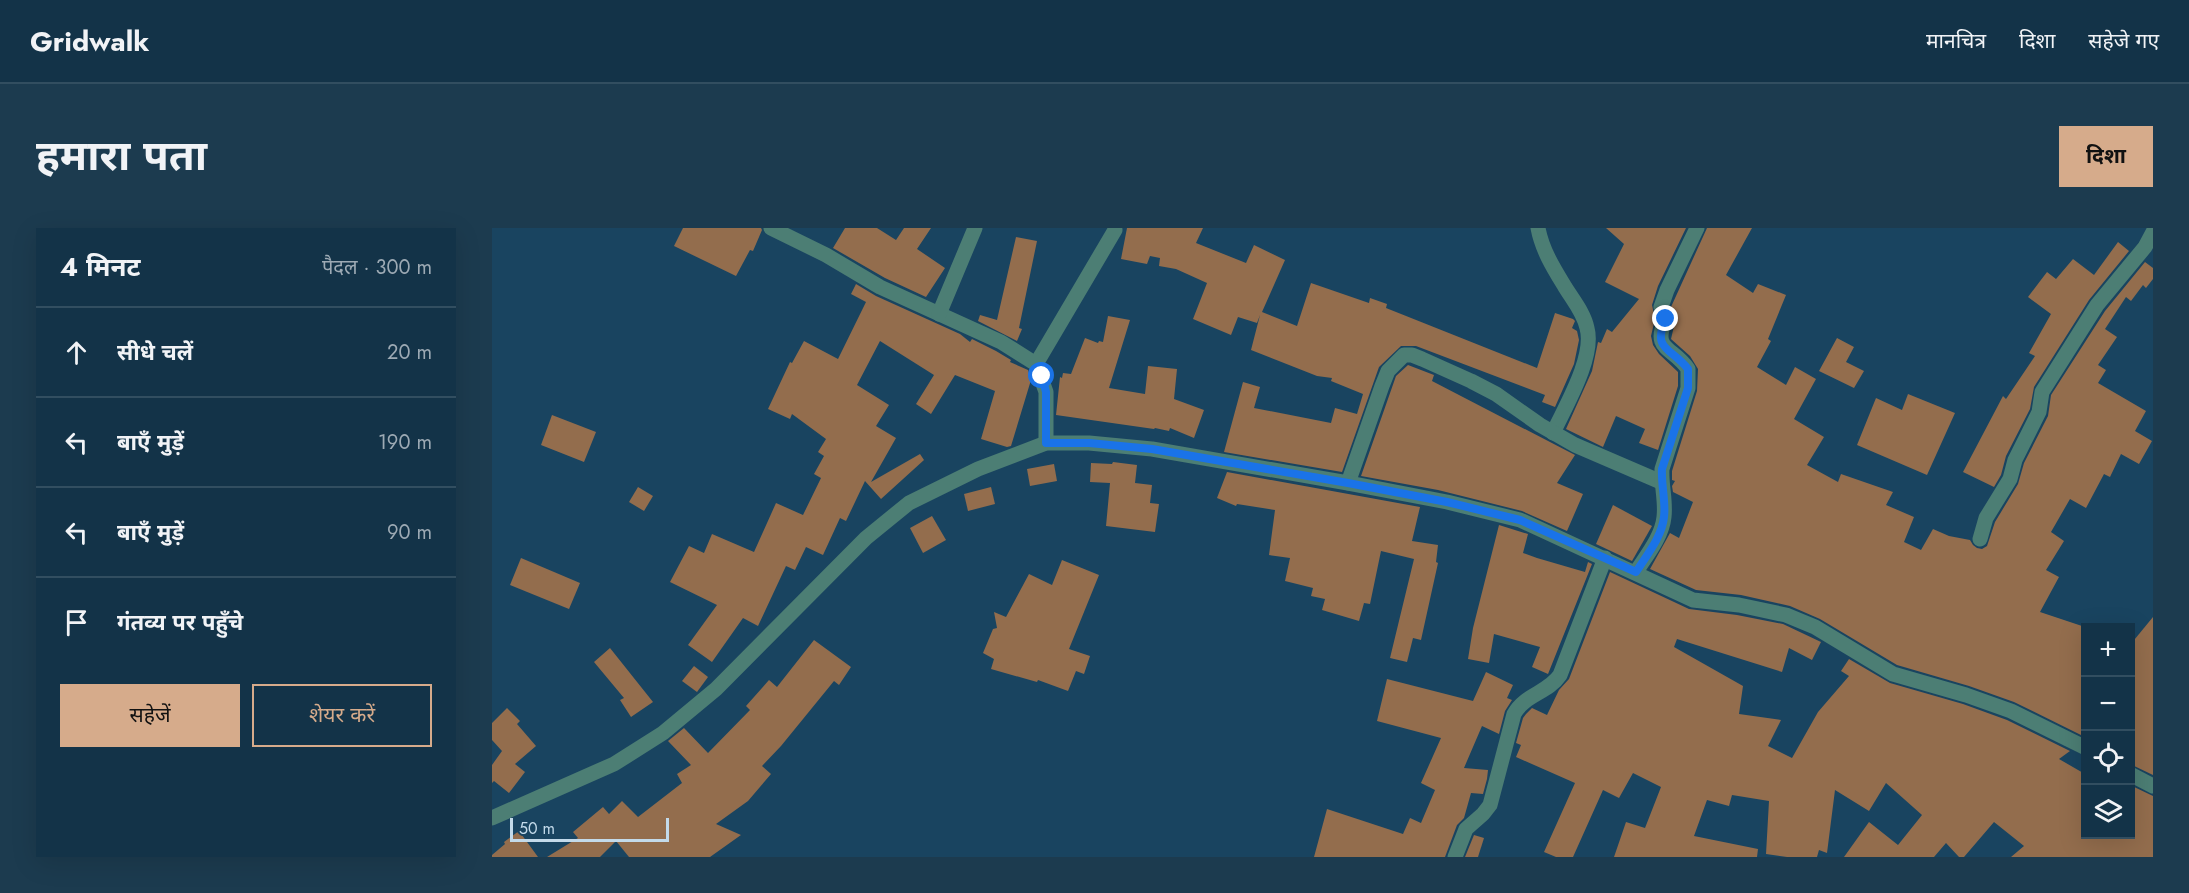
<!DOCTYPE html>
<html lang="hi">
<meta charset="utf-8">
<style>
body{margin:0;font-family:Jost,"Noto Sans Devanagari",sans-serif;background:#1c3b4f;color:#f1f3f6}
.controls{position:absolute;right:18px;bottom:18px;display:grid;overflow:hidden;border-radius:0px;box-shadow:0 6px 24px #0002}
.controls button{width:54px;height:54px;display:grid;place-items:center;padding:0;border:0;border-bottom:2px solid #324e60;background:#133348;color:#f1f3f6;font:30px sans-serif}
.scale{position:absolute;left:18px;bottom:15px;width:159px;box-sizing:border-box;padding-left:6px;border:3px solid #c3daea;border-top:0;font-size:16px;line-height:21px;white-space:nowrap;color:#c3daea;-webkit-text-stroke:4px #194460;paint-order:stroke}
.stop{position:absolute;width:18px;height:18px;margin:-14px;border:4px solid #1a73e8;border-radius:50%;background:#fff}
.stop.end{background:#1a73e8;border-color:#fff;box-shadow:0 2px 6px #0008}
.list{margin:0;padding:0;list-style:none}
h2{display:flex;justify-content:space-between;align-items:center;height:78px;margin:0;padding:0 24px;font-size:26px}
h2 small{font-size:20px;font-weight:400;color:#9daab4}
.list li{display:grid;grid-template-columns:39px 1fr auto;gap:18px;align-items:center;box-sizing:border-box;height:90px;padding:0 24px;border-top:2px solid #324e60}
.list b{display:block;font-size:22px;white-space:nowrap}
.list em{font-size:20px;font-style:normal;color:#9daab4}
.actions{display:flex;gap:12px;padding:18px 24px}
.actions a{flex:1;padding:14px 0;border:2px solid #d6ab8b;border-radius:0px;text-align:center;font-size:21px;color:#d6ab8b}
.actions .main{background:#d6ab8b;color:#111}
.icon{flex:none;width:33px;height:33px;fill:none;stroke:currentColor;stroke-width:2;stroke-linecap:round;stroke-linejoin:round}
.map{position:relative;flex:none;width:1661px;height:629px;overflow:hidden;border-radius:0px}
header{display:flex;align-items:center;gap:36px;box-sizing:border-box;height:84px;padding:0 30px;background:#133348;border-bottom:2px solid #324e60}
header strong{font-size:28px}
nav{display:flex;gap:33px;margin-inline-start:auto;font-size:21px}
.intro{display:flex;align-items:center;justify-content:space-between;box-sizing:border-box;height:144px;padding:0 36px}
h1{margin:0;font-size:42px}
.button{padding:15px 27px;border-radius:0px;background:#d6ab8b;color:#111;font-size:21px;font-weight:700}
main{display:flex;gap:36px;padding:0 36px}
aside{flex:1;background:#133348;border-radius:0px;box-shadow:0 6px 24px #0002}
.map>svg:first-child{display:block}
.building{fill:#936d4d}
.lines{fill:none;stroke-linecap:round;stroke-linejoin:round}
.minor{stroke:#4c7e74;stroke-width:15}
.route{stroke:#1a73e8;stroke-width:8}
</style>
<header>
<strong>Gridwalk</strong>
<nav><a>मानचित्र</a><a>दिशा</a><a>सहेजे गए</a></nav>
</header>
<div class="intro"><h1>हमारा पता</h1><a class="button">दिशा</a></div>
<main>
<aside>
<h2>4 मिनट<small>पैदल · 300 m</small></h2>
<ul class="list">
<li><svg class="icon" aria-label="ahead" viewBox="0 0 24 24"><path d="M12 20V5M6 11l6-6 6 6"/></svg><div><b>सीधे चलें</b></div><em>20 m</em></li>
<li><svg class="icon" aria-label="left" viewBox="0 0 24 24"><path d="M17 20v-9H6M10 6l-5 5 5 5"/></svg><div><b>बाएँ मुड़ें</b></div><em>190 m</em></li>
<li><svg class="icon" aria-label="left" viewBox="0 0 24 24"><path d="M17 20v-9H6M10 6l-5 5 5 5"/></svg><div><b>बाएँ मुड़ें</b></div><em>90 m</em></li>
<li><svg class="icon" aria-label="arrive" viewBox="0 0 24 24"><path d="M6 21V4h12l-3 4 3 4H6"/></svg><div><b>गंतव्य पर पहुँचे</b></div></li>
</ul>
<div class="actions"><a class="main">सहेजें</a><a>शेयर करें</a></div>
</aside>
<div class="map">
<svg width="1661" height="629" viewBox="0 0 1661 629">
<rect width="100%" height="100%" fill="#194460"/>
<g class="building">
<polygon points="191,0 269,0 270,2 261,23 258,22 244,48 182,18"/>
<polygon points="353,0 385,0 404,12 412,0 439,0 425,21 453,40 434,69 393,50 341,20"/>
<polygon points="635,0 711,0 704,15 754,35 762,17 793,32 770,84 805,98 819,55 877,75 878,70 895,76 894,80 1045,140 1063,85 1081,91 1083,93 1080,100 1085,103 1087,112 1082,136 1063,179 1050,174 1053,167 924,118 909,118 887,139 850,244 732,224 751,154 768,159 762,180 839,195 843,180 865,186 871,166 839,153 840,150 825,148 759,122 768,87 765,95 746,89 739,107 701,91 715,55 684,41 667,38 668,30 658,28 655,36 629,31"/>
<polygon points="1114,0 1194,0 1166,58 1160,77 1163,91 1159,108 1161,117 1167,126 1186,144 1186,158 1166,222 1147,215 1153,201 1124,188 1111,219 1074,201 1100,143 1106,114 1109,115 1115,101 1120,104 1147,71 1113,54 1132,16"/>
<polygon points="1215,0 1260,0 1234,47 1261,65 1266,56 1294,67 1276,111 1279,113 1265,139 1294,157 1303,139 1324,151 1302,191 1332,209 1315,237 1346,254 1349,246 1401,264 1394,277 1422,289 1412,314 1429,322 1441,301 1457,308 1478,312 1481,317 1485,320 1490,321 1495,318 1503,294 1526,256 1532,235 1556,188 1559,167 1613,83 1653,34 1661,40 1661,51 1654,60 1651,57 1639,73 1634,69 1613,101 1625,109 1606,137 1614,142 1606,155 1654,183 1643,203 1660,213 1647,236 1629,226 1618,249 1612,246 1594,280 1578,271 1559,304 1572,313 1554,342 1567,349 1548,384 1593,399 1593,509 1522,474 1477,458 1405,437 1328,391 1298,378 1249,367 1204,362 1158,341 1178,305 1187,310 1201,274 1181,264 1180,258 1183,253 1180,252 1180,243 1205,163 1206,141 1198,128 1179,111 1183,94 1179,79"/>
<polygon points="524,9 545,13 527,100 530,101 525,113 486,93 488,87 505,92"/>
<polygon points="1626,14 1637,23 1597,72 1542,159 1538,181 1514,228 1509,247 1502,259 1471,244 1511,168 1514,171 1543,128 1537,125 1559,86 1536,69 1555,44 1564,51 1581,31 1602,47"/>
<polygon points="364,56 384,68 468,106 478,114 480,111 504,123 519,132 518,134 536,142 539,152 519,218 515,219 489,211 503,163 463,147 439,186 424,176 442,147 388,113 365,157 397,177 384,198 404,210 379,254 428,226 432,232 389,271 373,253 354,293 348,290 331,327 314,319 303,342 294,338 266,398 251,390 220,434 196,417 225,377 178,354 197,318 212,325 220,306 262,324 284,275 311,287 329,250 322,246 332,228 326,224 334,211 300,186 298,191 276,181 298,134 300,135 312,113 346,131 374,74 359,66"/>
<polygon points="616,88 638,92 617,160 653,166 656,138 685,141 682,171 712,182 702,210 678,200 677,203 663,200 662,201 564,187 568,149 570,150 571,145 579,146 593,110 606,115 607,113 611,114"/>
<polygon points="1345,110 1362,119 1354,134 1372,143 1362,160 1327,143"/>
<polygon points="916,137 942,147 940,153 1083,227 1065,255 1091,266 1075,303 1030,283 946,262 869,248 904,148"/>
<polygon points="1416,166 1463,185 1435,247 1365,217 1384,170 1410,182"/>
<polygon points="60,187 104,204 92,234 49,217"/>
<polygon points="621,234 645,237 643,255 660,257 658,275 667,276 663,304 614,298 618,255 598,254 599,235 620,236"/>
<polygon points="562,236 565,253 538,258 535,241"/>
<polygon points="735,244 928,279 920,313 946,317 944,334 946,335 929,412 921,410 915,434 898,430 922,331 889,323 878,376 872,375 867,393 830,382 833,371 819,368 821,360 793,353 798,330 777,327 783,282 745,276 744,278 725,270"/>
<polygon points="146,259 161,268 152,283 137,274"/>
<polygon points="499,259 503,276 476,283 472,266"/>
<polygon points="1121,277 1160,298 1140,333 1104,316"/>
<polygon points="440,288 454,312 431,325 418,300"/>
<polygon points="1007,297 1036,306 1031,325 1045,330 1093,344 1096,334 1100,336 1056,446 1040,439 1048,419 1002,406 997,435 976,431 981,400"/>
<polygon points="29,330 88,355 77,381 18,357"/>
<polygon points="570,332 607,347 577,421 598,428 592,446 584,443 576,463 546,452 545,454 499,441 502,431 491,425 501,401 505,400 502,384 514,389 537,346 560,357"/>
<polygon points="1118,344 1197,381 1245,387 1291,396 1329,414 1320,432 1297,420 1290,444 1185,411 1182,419 1251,458 1247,486 1289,492 1276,518 1300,530 1326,484 1357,448 1349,443 1357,431 1398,455 1471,476 1515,492 1578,523 1567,531 1593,546 1593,606 1638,606 1638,557 1661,568 1661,629 1519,629 1532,618 1502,594 1472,629 1467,629 1454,615 1442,629 1352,629 1377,594 1406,617 1430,587 1394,555 1377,583 1343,562 1335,625 1327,622 1325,629 1295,629 1274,626 1277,573 1240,567 1237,578 1215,572 1202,608 1266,621 1265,629 1122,629 1134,594 1153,600 1169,559 1141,545 1127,570 1111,562 1081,629 1064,629 1052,624 1083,555 1024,529 1029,517 1024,515 1031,490 1034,486 1040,480 1055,487 1067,462 1077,451"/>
<polygon points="1661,389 1661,547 1638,536 1638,417"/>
<polygon points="322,412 359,439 347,457 342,453 289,518 270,538 279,546 256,573 224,596 249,607 218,629 137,629 124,613 108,629 55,629 86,610 81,604 111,579 117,586 130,573 146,589 190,555 185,546 199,537 176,513 192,500 216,525 258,482 254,478 277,452 285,459"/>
<polygon points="118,420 161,474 139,489 128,472 132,470 102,434"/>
<polygon points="202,438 216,449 205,464 190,453"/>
<polygon points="994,444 1021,457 1015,470 1020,472 1013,483 1007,506 990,498 972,540 996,542 995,551 991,566 979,565 972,590 965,597 953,629 822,629 835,581 911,606 918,590 929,595 943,562 929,555 949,510 885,493 895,451 981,473"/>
<polygon points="15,480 28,493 25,496 44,518 23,536 33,544 17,565 2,553 0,555 0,537 10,523 0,512 0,495"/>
<polygon points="27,603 46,629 0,629 0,627 13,616 12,614"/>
<polygon points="982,607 992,610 986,629 973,629"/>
</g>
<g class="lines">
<g class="minor">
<polyline points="279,0 334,27 388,59 509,114 544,136 554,164 554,215"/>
<path d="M1046 0C1050 22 1062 41 1073 59 1081 72 1092 85 1095 100 1103 129 1073 179 1061 205"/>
<polyline points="447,86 483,0"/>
<polyline points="544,136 623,2"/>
<polyline points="856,255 890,158 896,143 912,127 920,127 930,131 979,153 1004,166 1048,197 1083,217 1169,254"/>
<polyline points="1488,311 1494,290 1518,251 1523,232 1547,184 1550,164 1605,77 1653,19 1661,4"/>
<path d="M1144 344C1154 328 1170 309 1172 289 1174 273 1169 257 1170 241L1196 160V141C1181 119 1159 122 1174 91L1169 79 1175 62 1205 0"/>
<polyline points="1638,546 1661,558"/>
<polyline points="0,590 122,536 171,505 224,461 374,310 417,275 486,241 554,215 597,215 660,221 856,255 955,274 1028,292 1201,372 1247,377 1294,387 1323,399 1401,446 1474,467 1519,483 1594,520"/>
<path d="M963 629 974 601 991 586 998 577 1022 486C1033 466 1056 465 1068 447L1113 330"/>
</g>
</g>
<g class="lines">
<path class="route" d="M550 148 554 164V215H597L660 221 856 255 955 274 1028 292 1144 344C1154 328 1170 309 1172 289 1174 273 1169 257 1170 241L1196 160V141C1180 120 1159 122 1174 91"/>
</g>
</svg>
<div class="controls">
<button>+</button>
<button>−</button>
<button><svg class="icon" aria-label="locate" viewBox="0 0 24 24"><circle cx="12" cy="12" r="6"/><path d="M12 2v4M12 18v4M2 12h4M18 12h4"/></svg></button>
<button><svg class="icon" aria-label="layers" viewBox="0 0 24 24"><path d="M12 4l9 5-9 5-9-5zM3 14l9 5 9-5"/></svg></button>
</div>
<div class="scale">50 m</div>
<div class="stop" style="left:550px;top:148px"></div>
<div class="stop end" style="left:1174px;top:91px"></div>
</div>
</main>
